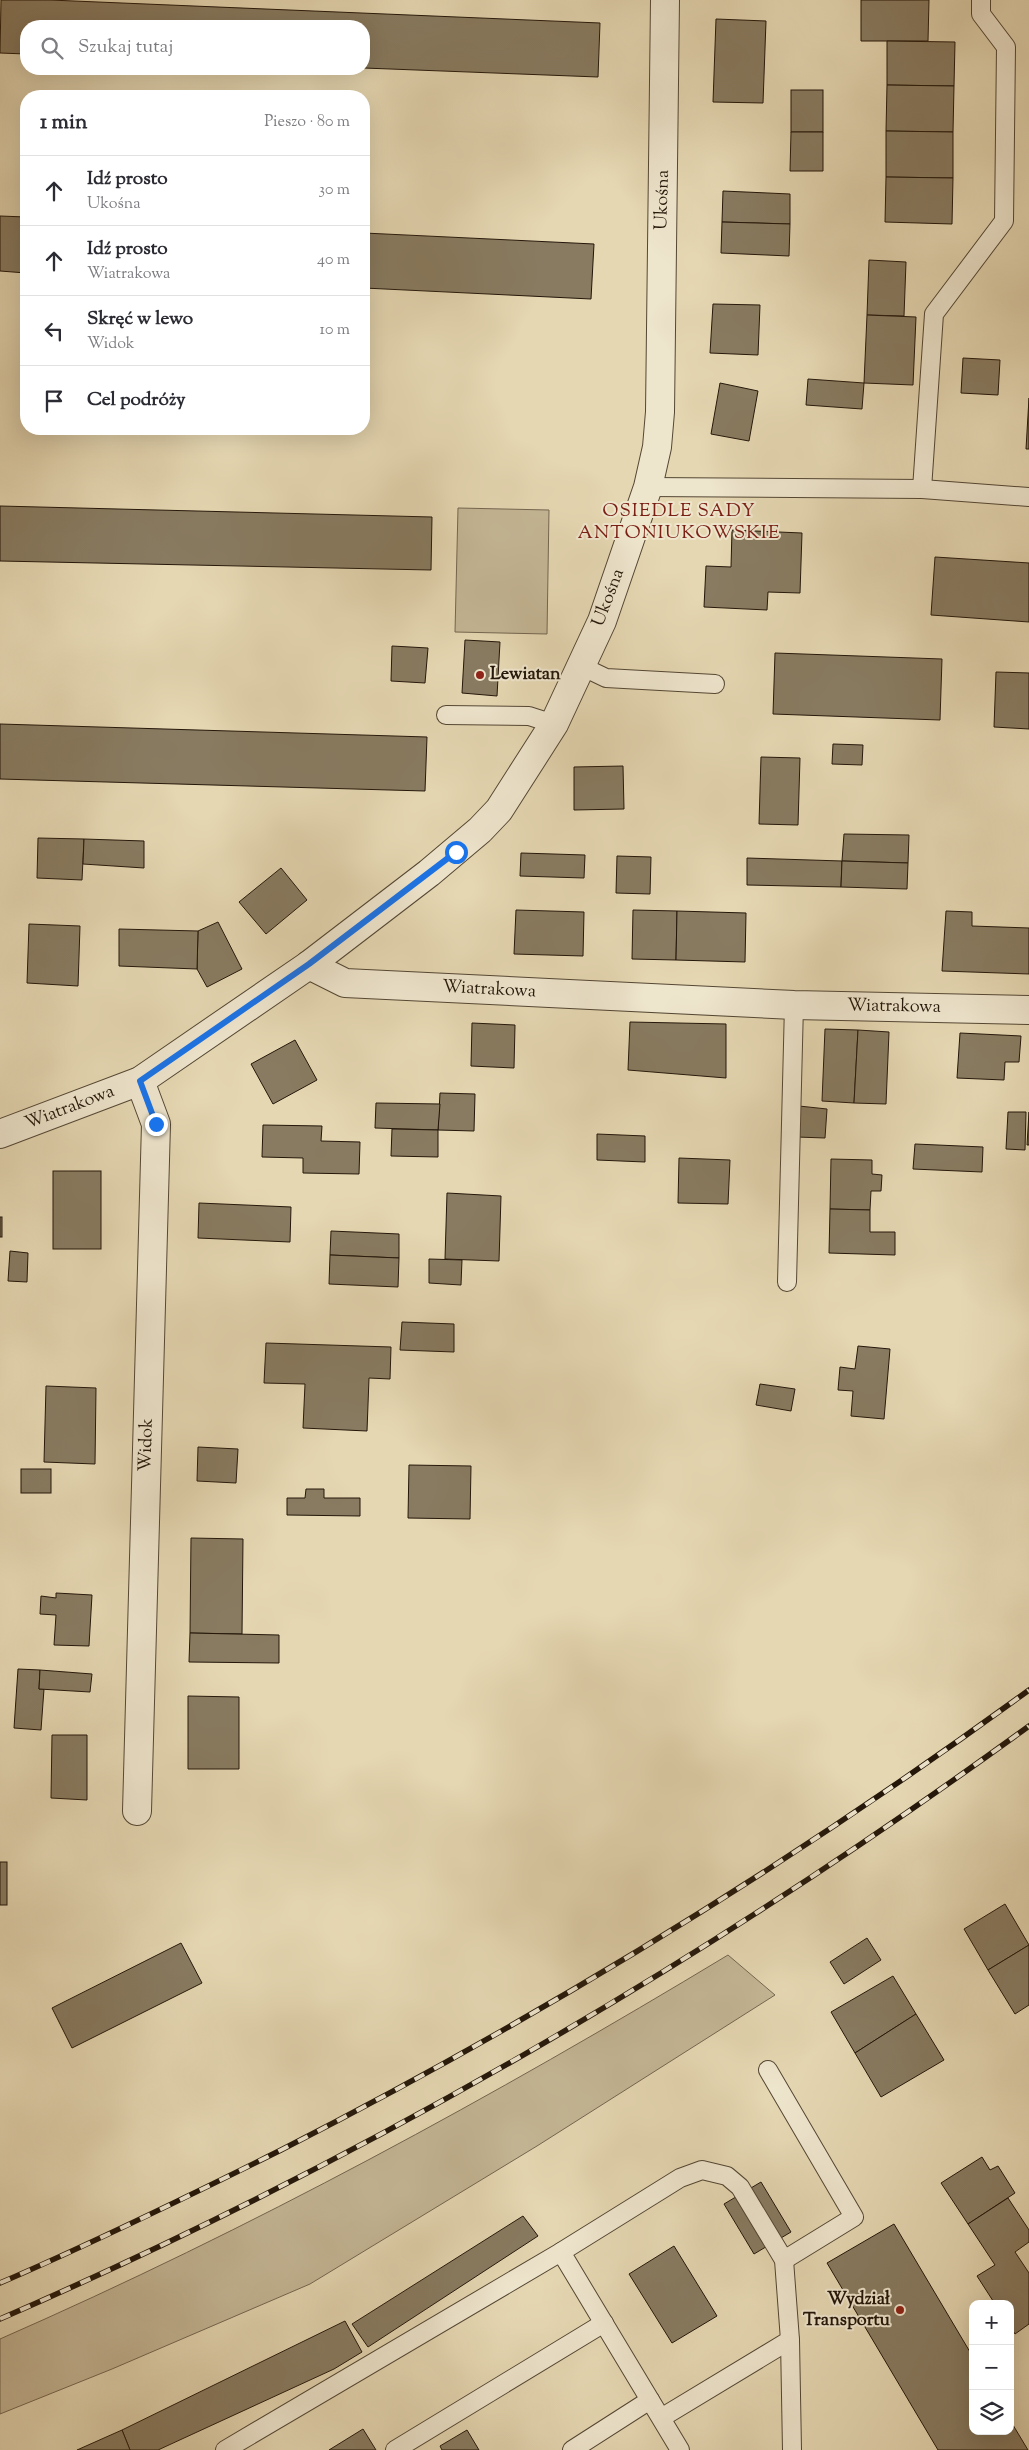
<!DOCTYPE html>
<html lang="pl">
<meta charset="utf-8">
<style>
body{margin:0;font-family:"Sorts Mill Goudy",serif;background:#f2f2f3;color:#2b2b33}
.controls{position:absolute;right:15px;bottom:15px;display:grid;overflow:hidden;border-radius:10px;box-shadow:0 5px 20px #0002}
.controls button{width:45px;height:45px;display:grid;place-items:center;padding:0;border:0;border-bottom:1px solid #e1e1e2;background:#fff;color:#2b2b33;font:25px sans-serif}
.stop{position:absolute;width:15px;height:15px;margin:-11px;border:4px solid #1a73e8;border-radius:50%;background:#fff}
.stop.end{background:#1a73e8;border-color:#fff;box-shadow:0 1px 5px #0008}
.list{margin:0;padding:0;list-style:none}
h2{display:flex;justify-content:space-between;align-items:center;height:65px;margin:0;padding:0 20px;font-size:21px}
h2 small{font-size:16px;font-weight:400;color:#7c7c81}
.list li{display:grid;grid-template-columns:32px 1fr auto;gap:15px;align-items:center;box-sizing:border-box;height:70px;padding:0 20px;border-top:1px solid #e1e1e2}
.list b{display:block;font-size:19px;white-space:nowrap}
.list p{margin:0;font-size:16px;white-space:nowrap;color:#7c7c81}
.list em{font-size:16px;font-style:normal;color:#7c7c81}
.icon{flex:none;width:28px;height:28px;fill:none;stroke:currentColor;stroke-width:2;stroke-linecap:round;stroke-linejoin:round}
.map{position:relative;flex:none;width:1029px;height:2450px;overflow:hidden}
.search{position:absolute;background:#fff;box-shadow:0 5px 20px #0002;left:20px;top:20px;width:350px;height:55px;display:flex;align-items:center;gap:12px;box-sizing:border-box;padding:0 18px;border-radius:20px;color:#7c7c81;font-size:19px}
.panel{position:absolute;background:#fff;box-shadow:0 5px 20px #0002;left:20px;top:90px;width:350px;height:345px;border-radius:20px}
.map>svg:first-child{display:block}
.green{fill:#c4b695;stroke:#746650}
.building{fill:#887b61;stroke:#24170a}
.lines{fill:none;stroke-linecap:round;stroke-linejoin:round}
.service-casing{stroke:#544734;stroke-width:20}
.minor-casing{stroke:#544734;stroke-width:30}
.service{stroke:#eee5cd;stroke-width:18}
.minor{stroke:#eee5cd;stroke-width:28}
.rail-casing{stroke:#24170a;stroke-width:5.5}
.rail{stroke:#eee5cd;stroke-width:4;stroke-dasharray:11;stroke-linecap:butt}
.route{stroke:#1a73e8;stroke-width:6}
.poi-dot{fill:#8f2418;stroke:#eee5cd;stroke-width:2}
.labels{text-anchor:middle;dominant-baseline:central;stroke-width:4;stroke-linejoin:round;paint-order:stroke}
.street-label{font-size:18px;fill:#24170a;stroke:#eee5cd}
.poi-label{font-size:18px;font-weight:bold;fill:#24170a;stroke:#eee5cd;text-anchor:start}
.neighbourhood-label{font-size:19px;letter-spacing:1px;fill:#7a1f14;stroke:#eee5cd}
</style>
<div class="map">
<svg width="1029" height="2450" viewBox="0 0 1029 2450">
<rect width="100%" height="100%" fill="#e5d7b2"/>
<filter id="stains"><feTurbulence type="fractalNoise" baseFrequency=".004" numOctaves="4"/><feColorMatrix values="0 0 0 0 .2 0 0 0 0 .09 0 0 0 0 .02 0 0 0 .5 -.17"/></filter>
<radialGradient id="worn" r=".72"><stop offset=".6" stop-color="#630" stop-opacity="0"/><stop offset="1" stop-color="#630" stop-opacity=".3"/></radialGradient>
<g class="green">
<polygon points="458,508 549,510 547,634 455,632"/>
<path d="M728 1955 775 1995 537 2146 310 2284 112 2369 0 2414V2339C251 2229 493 2097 728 1955Z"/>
</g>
<g class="building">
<polygon points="1,0 50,0 600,23 598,77 364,68 364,26 26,26 26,54 0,53"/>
<polygon points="861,0 929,0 928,41 861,41"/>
<polygon points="716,19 766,21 763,103 713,102"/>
<polygon points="887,41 955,42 954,86 887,85"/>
<polygon points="887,85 954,86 953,132 886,131"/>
<rect x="791" y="90" width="32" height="42"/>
<polygon points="886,131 953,132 953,178 886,177"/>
<polygon points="791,132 823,132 823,171 790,171"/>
<polygon points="886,177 953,178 952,224 885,222"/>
<polygon points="723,191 790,194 790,224 722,222"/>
<polygon points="0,216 26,217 26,273 0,271"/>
<polygon points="722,222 790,224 789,256 721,253"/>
<polygon points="364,233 594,244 591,299 364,288"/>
<polygon points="869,260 906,262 904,316 867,315"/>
<polygon points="713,304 760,305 758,355 710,353"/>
<polygon points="867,315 916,317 913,385 864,383"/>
<polygon points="963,358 1000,360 998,395 961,393"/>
<polygon points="808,379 864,383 862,409 806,405"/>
<polygon points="720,383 758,391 749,441 711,434"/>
<polygon points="1029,398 1029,449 1026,449"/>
<polygon points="0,506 432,517 431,570 0,561"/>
<polygon points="732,530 802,533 800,593 768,592 767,610 704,607 706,566 731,567"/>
<polygon points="935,557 1029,563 1029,622 931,615"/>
<polygon points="465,640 500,642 497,696 462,693"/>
<polygon points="392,646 428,648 425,683 391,681"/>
<polygon points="775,653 942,659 940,720 773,714"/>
<polygon points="996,672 1029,673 1029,729 994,727"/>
<polygon points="0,724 427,737 425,791 0,779"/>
<polygon points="833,744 863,745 862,765 832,764"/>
<polygon points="761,757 800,758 798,825 759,824"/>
<polygon points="623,766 624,809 574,810 574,767"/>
<polygon points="844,834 909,835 908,863 842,861"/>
<polygon points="38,838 84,839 82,880 37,878"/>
<polygon points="84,839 144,841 144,868 83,864"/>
<polygon points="521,853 585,855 584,878 520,876"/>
<polygon points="617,856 651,857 650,894 616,893"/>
<polygon points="747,858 842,861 841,887 747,885"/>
<polygon points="842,861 908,863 907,889 841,887"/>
<polygon points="281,868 307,900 266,934 239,902"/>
<polygon points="516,910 584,912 583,956 514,954"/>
<polygon points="633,910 677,911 676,960 632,959"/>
<polygon points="677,911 746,913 745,962 676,960"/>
<polygon points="946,911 972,912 972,926 1029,928 1029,974 942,971"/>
<polygon points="218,922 242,969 207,987 197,969 198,931"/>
<polygon points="29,924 80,926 78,986 27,983"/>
<polygon points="119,929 198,931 197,969 119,966"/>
<polygon points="630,1022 726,1024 726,1078 628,1070"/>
<polygon points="472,1023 515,1025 514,1068 471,1066"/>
<polygon points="825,1029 858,1030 854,1103 822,1101"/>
<polygon points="858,1030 889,1032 886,1104 854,1103"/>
<polygon points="960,1033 1021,1036 1019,1062 1005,1062 1004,1080 957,1078"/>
<polygon points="295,1040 317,1080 273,1104 251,1064"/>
<polygon points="440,1093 475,1094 474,1131 438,1130"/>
<polygon points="376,1103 440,1104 438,1130 375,1128"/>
<polygon points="799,1106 827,1109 825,1138 797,1137"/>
<polygon points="1008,1112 1026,1112 1025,1150 1006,1149"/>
<polygon points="1029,1112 1029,1145 1027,1145"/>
<polygon points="263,1125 322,1126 321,1141 360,1142 359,1174 303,1173 303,1158 262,1157"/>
<polygon points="392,1129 438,1130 438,1157 391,1156"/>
<polygon points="597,1134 645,1136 645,1162 597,1160"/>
<polygon points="915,1144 983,1147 982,1172 913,1169"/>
<polygon points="679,1158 730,1160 728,1204 678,1203"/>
<polygon points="831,1159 872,1160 872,1174 882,1175 881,1191 871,1191 870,1210 830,1209"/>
<rect x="53" y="1171" width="48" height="78"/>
<polygon points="447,1193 501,1196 499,1261 445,1259"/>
<polygon points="199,1203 291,1207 290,1242 198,1238"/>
<polygon points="830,1209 870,1210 870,1232 895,1232 895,1255 829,1253"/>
<rect x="0" y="1217" width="2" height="20"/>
<polygon points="331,1231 399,1234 399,1258 330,1255"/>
<polygon points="10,1251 28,1253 27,1282 8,1281"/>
<polygon points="330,1255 399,1258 398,1287 329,1284"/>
<polygon points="429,1259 462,1260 461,1285 429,1283"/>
<polygon points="402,1322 454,1324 454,1352 400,1350"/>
<polygon points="266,1343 391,1347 390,1379 369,1378 367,1431 303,1428 305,1384 264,1383"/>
<polygon points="858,1346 890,1349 884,1419 851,1416 853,1391 838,1390 840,1367 855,1369"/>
<polygon points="760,1384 795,1389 791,1411 756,1405"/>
<polygon points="46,1386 96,1388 95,1464 44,1462"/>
<polygon points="198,1447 238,1449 236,1483 197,1481"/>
<polygon points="409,1465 471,1466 470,1519 408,1518"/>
<rect x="21" y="1469" width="30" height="24"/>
<polygon points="306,1489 324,1489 324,1498 360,1498 360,1516 287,1515 287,1498 305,1498"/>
<polygon points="191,1538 243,1539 242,1634 190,1633"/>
<polygon points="56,1593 92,1595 89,1646 54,1645 56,1615 40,1614 41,1596 56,1598"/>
<polygon points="190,1633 279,1635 279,1663 189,1662"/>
<polygon points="18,1669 40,1670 39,1689 44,1689 41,1730 14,1728"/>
<polygon points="40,1670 92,1674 90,1692 39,1689"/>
<polygon points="188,1696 239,1697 239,1769 188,1769"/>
<polygon points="52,1735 87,1735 87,1800 51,1798"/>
<rect x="0" y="1862" width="7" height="43"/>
<polygon points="1005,1904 1029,1945 988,1970 964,1929"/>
<polygon points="867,1938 881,1960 844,1984 830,1962"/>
<polygon points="181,1943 202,1983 72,2048 52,2008"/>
<polygon points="1029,1945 1029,2005 1015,2014 988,1970"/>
<polygon points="893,1976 916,2014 855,2053 831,2012"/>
<polygon points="916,2014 944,2060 881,2097 855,2053"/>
<polygon points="982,2157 990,2170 998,2166 1015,2193 968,2224 941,2183"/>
<polygon points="761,2182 791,2232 754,2254 724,2204"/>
<polygon points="1008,2198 1029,2230 1029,2242 1015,2252 1029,2273 1029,2324 1015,2334 1010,2326 1010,2304 995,2304 977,2276 995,2265 968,2224"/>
<polygon points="523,2216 538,2236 368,2347 352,2324"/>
<polygon points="894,2224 973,2357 973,2431 1010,2431 1010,2420 1028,2450 938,2450 827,2263"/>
<polygon points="674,2246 717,2316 672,2343 629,2274"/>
<polygon points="345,2321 362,2352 334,2369 158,2450 130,2450 122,2430"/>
<polygon points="363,2429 376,2450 329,2450"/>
<polygon points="122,2430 130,2450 77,2450"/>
<polygon points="467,2430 479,2450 442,2450 440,2446"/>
</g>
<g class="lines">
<g class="service-casing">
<g id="service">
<polyline points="648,487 922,489 1029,497"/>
<polyline points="922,489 934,314 1004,221 1006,47 981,14 981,0"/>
<polyline points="581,666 606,678 715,684"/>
<polyline points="446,715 529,716 554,724"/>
<polyline points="787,1282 794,1005"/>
<polyline points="768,2070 854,2217 784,2260"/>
<polyline points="790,2340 792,2450"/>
<path d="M661 2418 790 2340 784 2260 740 2187 727 2176 702 2170 680 2178 561 2252C601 2318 640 2384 680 2450"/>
<polyline points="225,2450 561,2252"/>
<polyline points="395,2450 604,2323"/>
<polyline points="572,2450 650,2400"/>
</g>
</g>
<g class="minor-casing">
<g id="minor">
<polyline points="309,965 345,983 794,1005 1029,1010"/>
<polyline points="0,1134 140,1081 309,965 429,873 480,830 499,810 554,724 602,621 648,487 657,447 660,412 665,0"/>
<polyline points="137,1811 156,1124 140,1081"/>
</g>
</g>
<use href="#service" class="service"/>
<use href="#minor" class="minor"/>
<g class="rail-casing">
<g id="rail">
<path d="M0 2283C95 2242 189 2196 281 2150 543 2016 792 1863 1029 1690"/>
<path d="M0 2319C363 2161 709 1959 1029 1726"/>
</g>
</g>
<use href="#rail" class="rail"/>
</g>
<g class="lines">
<polyline class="route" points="156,1124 140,1081 309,964 456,852"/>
</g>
<g class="poi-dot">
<circle cx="480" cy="675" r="5"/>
<circle cx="900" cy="2310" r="5"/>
</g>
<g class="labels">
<g class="street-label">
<text transform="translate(663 200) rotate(-88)">Ukośna</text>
<text transform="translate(609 598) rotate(-69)">Ukośna</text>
<text transform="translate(489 990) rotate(3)">Wiatrakowa</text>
<text transform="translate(894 1007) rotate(1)">Wiatrakowa</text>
<text transform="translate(70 1108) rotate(-21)">Wiatrakowa</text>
<text transform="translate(147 1445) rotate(-88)">Widok</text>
</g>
<g class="poi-label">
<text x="490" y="675">Lewiatan</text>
<text x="890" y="2300" text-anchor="end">Wydział<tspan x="890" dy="21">Transportu</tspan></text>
</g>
<g class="neighbourhood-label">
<text x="679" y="511">OSIEDLE SADY<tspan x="679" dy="22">ANTONIUKOWSKIE</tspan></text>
</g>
</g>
<rect width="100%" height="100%" filter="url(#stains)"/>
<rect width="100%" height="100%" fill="url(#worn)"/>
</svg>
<div class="controls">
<button>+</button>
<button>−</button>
<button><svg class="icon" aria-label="layers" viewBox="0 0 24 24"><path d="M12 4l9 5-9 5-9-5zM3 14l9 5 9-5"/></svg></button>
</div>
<div class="stop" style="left:456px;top:852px"></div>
<div class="stop end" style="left:156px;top:1124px"></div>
<div class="search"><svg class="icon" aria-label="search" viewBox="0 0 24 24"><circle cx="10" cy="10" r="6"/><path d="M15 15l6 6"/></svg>Szukaj tutaj</div>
<section class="panel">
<h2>1 min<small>Pieszo · 80 m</small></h2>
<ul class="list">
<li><svg class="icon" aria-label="ahead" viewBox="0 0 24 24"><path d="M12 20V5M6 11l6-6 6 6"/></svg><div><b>Idź prosto</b><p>Ukośna</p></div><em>30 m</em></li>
<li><svg class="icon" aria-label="ahead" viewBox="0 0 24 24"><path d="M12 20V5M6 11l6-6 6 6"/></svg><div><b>Idź prosto</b><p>Wiatrakowa</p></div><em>40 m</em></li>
<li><svg class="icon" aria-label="left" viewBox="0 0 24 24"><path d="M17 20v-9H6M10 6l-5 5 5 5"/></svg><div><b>Skręć w lewo</b><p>Widok</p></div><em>10 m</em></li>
<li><svg class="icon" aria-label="arrive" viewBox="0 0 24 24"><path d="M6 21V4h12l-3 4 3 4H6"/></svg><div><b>Cel podróży</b></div></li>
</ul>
</section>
</div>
